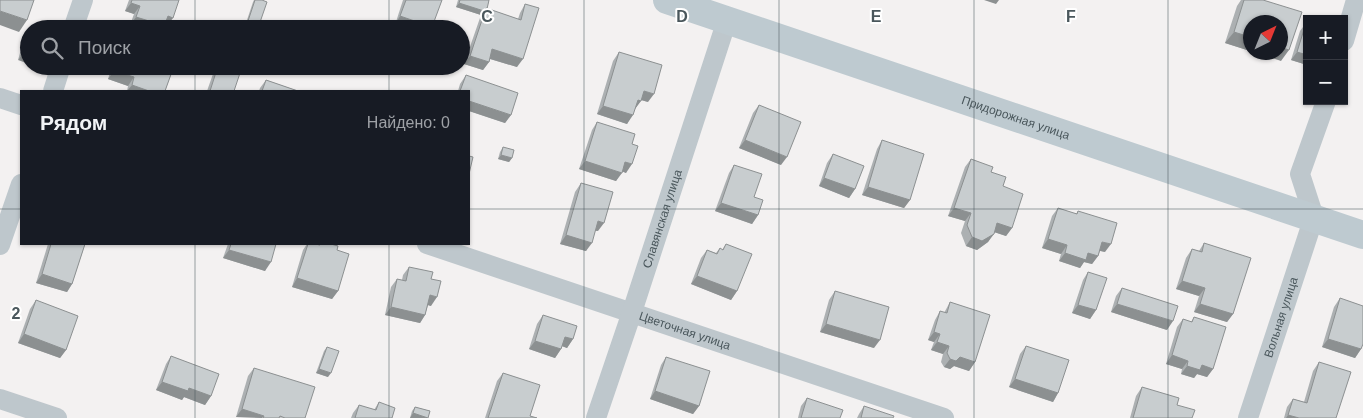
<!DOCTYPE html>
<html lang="ru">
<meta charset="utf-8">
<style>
body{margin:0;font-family:Arial,sans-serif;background:#20242c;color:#f1f3f6}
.controls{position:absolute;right:15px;top:15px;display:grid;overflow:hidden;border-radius:0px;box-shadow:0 1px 4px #0004}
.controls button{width:45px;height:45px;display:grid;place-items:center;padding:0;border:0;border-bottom:1px solid #363941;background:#171b24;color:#f1f3f6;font:25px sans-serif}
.compass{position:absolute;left:1243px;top:15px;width:45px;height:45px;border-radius:50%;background:#171b24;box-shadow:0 1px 4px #0004;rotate:43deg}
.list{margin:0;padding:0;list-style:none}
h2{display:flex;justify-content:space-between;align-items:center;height:65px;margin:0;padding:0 20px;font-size:21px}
h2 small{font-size:16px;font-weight:400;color:#9ea1a6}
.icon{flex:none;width:28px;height:28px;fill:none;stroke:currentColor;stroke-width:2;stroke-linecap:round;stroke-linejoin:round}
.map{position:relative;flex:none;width:1363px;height:418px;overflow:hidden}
.search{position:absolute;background:#171b24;box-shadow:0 1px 4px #0004;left:20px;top:20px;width:450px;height:55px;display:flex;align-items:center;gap:12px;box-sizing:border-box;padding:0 18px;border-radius:28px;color:#9ea1a6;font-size:19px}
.panel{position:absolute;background:#171b24;box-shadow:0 1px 4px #0004;left:20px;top:90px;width:450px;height:155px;border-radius:0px}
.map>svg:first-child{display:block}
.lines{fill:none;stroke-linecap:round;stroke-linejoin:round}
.street{stroke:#bec7cc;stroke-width:20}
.secondary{stroke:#becad0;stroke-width:28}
.wall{fill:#acb0b2}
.shaded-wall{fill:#8c9091}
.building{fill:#c8cdcf;stroke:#8c9091}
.grid{fill:none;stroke:#4a575c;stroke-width:1;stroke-opacity:0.55}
.labels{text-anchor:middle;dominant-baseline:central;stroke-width:4;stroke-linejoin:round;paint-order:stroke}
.street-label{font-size:12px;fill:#4a575c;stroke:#fff}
.grid-label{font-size:16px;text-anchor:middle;font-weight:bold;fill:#4a575c;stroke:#fff;stroke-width:4;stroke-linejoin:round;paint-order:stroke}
</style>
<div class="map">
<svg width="1363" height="418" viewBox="0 0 1363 418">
<rect width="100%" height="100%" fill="#f3f1f1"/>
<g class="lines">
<g class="street">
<polyline points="73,29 83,0"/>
<polyline points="1344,41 1356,0"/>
<polyline points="53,91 61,66"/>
<polyline points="0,98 21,105"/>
<path id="s1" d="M427 244 944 418"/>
<polyline points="0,245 21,184"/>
<polyline points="0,399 57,418"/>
<path id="s2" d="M596 418 632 312 727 20"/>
<path id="s3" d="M1248 418 1314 217 1300 174 1326 101"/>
</g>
<path class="secondary" id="s4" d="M667 0 1363 235"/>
</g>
<g class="wall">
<polygon points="129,0 178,0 167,26 165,25 162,29 142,29 130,25 134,14 125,11"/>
<polygon points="254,0 262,0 258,29 244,29 253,2"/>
<polygon points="403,0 442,0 395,25"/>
<polygon points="458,0 489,0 487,9 518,19 520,13 525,4 517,67 490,59 489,62 483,70 464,64 481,15 456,7"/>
<polygon points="1241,0 1263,0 1281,61 1250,22 1250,51 1225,43 1237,6"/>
<polygon points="1306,23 1307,23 1307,65 1291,60 1300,31"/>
<polygon points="23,48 29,50 18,60 20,53"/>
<polygon points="619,52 648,102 641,100 635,109 627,124 597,114 613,61"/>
<polygon points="112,66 174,66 165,91 127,91 128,86 108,79"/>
<polygon points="217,66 231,66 234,91 207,91 214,71"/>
<polygon points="466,75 511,115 505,123 469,111 469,91 458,91 460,84"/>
<polygon points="266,80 298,91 259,91 260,88"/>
<polygon points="759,105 781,165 739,148 753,113"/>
<polygon points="597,122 632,144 626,173 622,171 616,181 579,169 592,130"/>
<polygon points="882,140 910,200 904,208 862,195 877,149"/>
<polygon points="503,147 512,158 509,162 498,159 500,152"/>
<polygon points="833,154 855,189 849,198 819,186 827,163"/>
<polygon points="971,159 991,172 1012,228 1006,236 994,232 988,242 977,250 966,246 961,233 965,221 948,216 965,167"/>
<polygon points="734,165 754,197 758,215 752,224 715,211 729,173"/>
<polygon points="581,183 598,231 595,231 586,251 560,244 575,192"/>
<polygon points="1058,208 1076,214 1078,211 1105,252 1100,251 1098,256 1092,264 1084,262 1080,268 1059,261 1061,254 1042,248 1052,216"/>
<polygon points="1204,243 1233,314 1227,322 1194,312 1199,296 1176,289 1186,258 1192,249 1199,251"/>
<polygon points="48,244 85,244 72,284 67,292 36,283"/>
<polygon points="228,244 276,244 265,271 223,258"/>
<polygon points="307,244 315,244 319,245 320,244 331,244 337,250 338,291 332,299 292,287 303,250"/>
<polygon points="726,244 737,291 731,300 691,284 701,258 707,250 716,253 720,248 722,250"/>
<polygon points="409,267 431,279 431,306 428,305 425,315 420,323 385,315 391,287 397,279 402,280 403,275"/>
<polygon points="1088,272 1096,310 1090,319 1072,313 1083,280"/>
<polygon points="1122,288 1167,330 1111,312 1116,296"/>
<polygon points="835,291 874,348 820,332 829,300"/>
<polygon points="1340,298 1361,349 1355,358 1322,347 1334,307"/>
<polygon points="36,300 66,350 60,358 18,343 30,309"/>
<polygon points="950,302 975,362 969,371 954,366 950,369 944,367 941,362 943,354 931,350 934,342 928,340 935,320 940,311 944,313"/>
<polygon points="543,315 573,339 567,348 562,346 561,349 555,358 529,349 537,324"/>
<polygon points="1194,317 1213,369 1207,377 1197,374 1194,378 1181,374 1182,369 1166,364 1177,327 1183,319 1191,322"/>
<polygon points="1026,346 1058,393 1053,402 1009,387 1020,354"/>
<polygon points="327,347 328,377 316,373 324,351"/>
<polygon points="171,356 211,396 205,405 184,397 182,400 156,390 166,364"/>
<polygon points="666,357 699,406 693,414 650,399 661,365"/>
<polygon points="1319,362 1336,418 1284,418 1287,407 1293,399 1304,402 1313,371"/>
<polygon points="254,368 305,418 236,417 248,376"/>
<polygon points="503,373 530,416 537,418 485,418 497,381"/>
<polygon points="1142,387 1177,405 1192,418 1130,418 1136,396"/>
<polygon points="807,398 840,418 798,418 801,406"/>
<polygon points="379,402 392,418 351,418 353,413 359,405 374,410"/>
<polygon points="864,406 893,418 857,418 859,414"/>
<polygon points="415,407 430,411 428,418 410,418 412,411"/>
</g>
<g class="shaded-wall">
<polygon points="984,0 999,0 996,4"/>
<polygon points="131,3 140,6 134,14 125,11"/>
<polygon points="459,3 484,11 481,15 456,7"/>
<polygon points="0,11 27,20 19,32 0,25"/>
<polygon points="168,16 173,18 167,26 165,25 162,29 145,29 148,25"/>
<polygon points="400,16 432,27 431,29 407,29 395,25"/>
<polygon points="136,17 149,21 143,29 130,25"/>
<polygon points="247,24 258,28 244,29"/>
<polygon points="1234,32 1250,37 1250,51 1225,43"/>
<polygon points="1280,47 1289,50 1281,61 1254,52 1280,52"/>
<polygon points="492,49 523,59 517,67 487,58"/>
<polygon points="1297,52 1307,55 1307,65 1291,60"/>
<polygon points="21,56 29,58 29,64 18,60"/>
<polygon points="470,56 489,62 483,70 464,64"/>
<polygon points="114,71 134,77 128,86 108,79"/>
<polygon points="132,85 149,91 127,91"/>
<polygon points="644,91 654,94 648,102 638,99"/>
<polygon points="638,100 641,101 635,109"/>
<polygon points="469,101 511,115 505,123 469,111"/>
<polygon points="603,106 633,115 627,124 597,114"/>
<polygon points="745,140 787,157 781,165 739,148"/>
<polygon points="501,155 512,158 509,162 498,159"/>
<polygon points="585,161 622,173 616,181 579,169"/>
<polygon points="625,162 632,164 626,173 619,170"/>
<polygon points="824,178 855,189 849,198 819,186"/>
<polygon points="868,187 910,200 904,208 862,195"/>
<polygon points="721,203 758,215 752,224 715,211"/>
<polygon points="954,208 971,213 965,221 948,216"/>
<polygon points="598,221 604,223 598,231 592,230"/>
<polygon points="997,223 1012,228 1006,236 991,231"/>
<polygon points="994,234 988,242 977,250 966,246 972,237"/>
<polygon points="566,235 592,243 586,251 560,244"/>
<polygon points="1048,239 1067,245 1061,254 1042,248"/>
<polygon points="1102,242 1111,244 1105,252 1097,250"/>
<polygon points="229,250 271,262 265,271 223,258"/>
<polygon points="1065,253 1088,253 1098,256 1092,264 1084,262 1080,268 1059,261"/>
<polygon points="42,274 72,284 67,292 36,283"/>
<polygon points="697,276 737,291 731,300 691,284"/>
<polygon points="297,278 338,291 332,299 292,287"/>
<polygon points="1182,281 1205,288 1199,296 1176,289"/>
<polygon points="430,295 437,297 431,306 424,304"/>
<polygon points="1117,304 1173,321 1167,330 1111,312"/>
<polygon points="1200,304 1233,314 1227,322 1194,312"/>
<polygon points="1078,305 1096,310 1090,319 1072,313"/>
<polygon points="391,307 425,315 420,323 385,315"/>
<polygon points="826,324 880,340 874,348 820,332"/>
<polygon points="934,332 940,334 934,342 928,340"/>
<polygon points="24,334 66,350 60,358 18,343"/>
<polygon points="565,337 573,339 567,348 559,345"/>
<polygon points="1328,339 1361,349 1355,358 1322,347"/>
<polygon points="535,341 561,349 555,358 529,349"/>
<polygon points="937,342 949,346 943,354 931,350"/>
<polygon points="1172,355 1188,361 1182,369 1166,364"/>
<polygon points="960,357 975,362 969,371 954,366 950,369 944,367 950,359"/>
<polygon points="1202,365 1213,369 1207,377 1197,374 1194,378 1181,374 1187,366"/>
<polygon points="319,369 331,373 328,377 316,373"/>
<polygon points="1015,379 1058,393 1053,402 1009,387"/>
<polygon points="162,382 189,388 211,396 205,405 184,397 182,400 156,390"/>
<polygon points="655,391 699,406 693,414 650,399"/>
<polygon points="242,409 264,416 262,418 236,417"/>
<polygon points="413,413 428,418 410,418"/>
<polygon points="1288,415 1299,418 1286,418"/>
</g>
<g class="building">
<polygon points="0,0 34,0 27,20 0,11"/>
<polygon points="132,0 179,0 173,18 168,16 165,24 160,23 158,28 148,25 149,21 136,17 140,6 131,3"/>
<polygon points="255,0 262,0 267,2 258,28 247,24"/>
<polygon points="406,0 442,0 432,27 400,16"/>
<polygon points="460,0 489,0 487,9 486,8 484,11 459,3"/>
<polygon points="1244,0 1263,0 1302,12 1289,50 1280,47 1280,22 1250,22 1250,37 1234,32"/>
<polygon points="525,4 539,8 523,59 492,49 489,62 470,56 486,8 521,20"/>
<polygon points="1306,23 1307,23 1307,55 1297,52"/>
<polygon points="23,48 29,50 29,58 21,56"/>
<polygon points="619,52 662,65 654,94 644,91 641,101 638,100 633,115 603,106"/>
<polygon points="115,66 174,66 165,91 149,91 132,85 134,77 114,71"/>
<polygon points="218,66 231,66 241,70 234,91 210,91"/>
<polygon points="466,75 518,93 511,115 469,101 469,91 460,91"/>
<polygon points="266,80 298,91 262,91"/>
<polygon points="759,105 801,122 787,157 745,140"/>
<polygon points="597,122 635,134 632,144 638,146 632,164 625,162 622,173 585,161"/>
<polygon points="882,140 924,154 910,200 868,187"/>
<polygon points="503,147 514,150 512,158 501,155"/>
<polygon points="833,154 864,166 855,189 824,178"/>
<polygon points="469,156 473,157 469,174"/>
<polygon points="971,159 993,167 991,172 1006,177 1003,186 1023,194 1012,228 997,223 994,234 982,241 972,237 967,225 971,213 954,208"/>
<polygon points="734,165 762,174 754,197 763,200 758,215 721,203"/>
<polygon points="581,183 613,192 604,223 598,221 592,243 566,235"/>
<polygon points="1058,208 1077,214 1078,211 1117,223 1111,244 1102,242 1098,256 1088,253 1086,260 1065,253 1067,245 1048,239"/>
<polygon points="1204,243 1251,258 1233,314 1200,304 1205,288 1182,281 1192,249 1202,252"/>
<polygon points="51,244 85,244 72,284 42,274"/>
<polygon points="231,244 276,244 271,262 229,250"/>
<polygon points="308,244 315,244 320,245 321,244 331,244 338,246 337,250 349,254 338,291 297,278"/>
<polygon points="726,244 752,254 737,291 697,276 707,250 717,254 720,248 723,250"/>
<polygon points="409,267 433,272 431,279 441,281 437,297 430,295 425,315 391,307 397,279 406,281"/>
<polygon points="1088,272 1107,278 1096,310 1078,305"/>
<polygon points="1122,288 1178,306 1173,321 1117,304"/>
<polygon points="835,291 889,307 880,340 826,324"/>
<polygon points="1340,298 1363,306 1363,344 1361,349 1328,339"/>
<polygon points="36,300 78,316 66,350 24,334"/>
<polygon points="950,302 990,315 975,362 960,357 956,361 950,359 947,353 949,346 937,342 940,334 934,332 940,311 947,313"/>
<polygon points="543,315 577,326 573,339 565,337 561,349 535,341"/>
<polygon points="1194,317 1226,327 1213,369 1202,365 1200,370 1187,366 1188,361 1172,355 1183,319 1192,322"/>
<polygon points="1026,346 1069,360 1058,393 1015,379"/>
<polygon points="327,347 339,351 331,373 319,369"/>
<polygon points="171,356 219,374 211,396 189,388 188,391 162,382"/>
<polygon points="666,357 710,371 699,406 655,391"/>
<polygon points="1319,362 1351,372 1336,418 1299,418 1288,415 1293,399 1307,403"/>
<polygon points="254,368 315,387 305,418 285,418 280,416 279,418 263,418 264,416 242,409"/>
<polygon points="503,373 540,385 530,416 537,418 488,418"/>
<polygon points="1142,387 1179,398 1177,405 1195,410 1192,418 1133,418"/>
<polygon points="807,398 843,410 840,418 801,418"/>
<polygon points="379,402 395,408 392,418 355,418 359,405 376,410"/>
<polygon points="864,406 894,416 893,418 861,418"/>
<polygon points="415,407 430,411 428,418 413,413"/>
</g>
<path class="grid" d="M195 0V29M389 0V29M584 0V418M779 0V418M974 0V418M1168 0V418M195 66V91M389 66V91M0 209H21M469 209H1363M195 244V418M389 244V418"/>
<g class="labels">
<g class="street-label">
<text stroke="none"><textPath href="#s4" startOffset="368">Придорожная улица</textPath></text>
<text stroke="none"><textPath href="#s2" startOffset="210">Славянская улица</textPath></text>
<text stroke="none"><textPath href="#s3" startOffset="106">Вольная улица</textPath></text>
<text stroke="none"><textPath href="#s1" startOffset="272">Цветочная улица</textPath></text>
</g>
</g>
<g class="grid-label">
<text x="487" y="22">C</text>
<text x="682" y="22">D</text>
<text x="876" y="22">E</text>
<text x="1071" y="22">F</text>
<text x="16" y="319">2</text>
</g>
</svg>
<div class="controls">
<button>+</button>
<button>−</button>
</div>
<svg class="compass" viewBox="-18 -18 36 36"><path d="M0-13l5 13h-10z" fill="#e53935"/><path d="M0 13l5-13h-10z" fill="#9ea1a6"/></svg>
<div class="search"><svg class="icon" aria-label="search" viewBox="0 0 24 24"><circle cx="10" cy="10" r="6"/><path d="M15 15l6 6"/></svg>Поиск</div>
<section class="panel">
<h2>Рядом<small>Найдено: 0</small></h2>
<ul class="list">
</ul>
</section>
</div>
